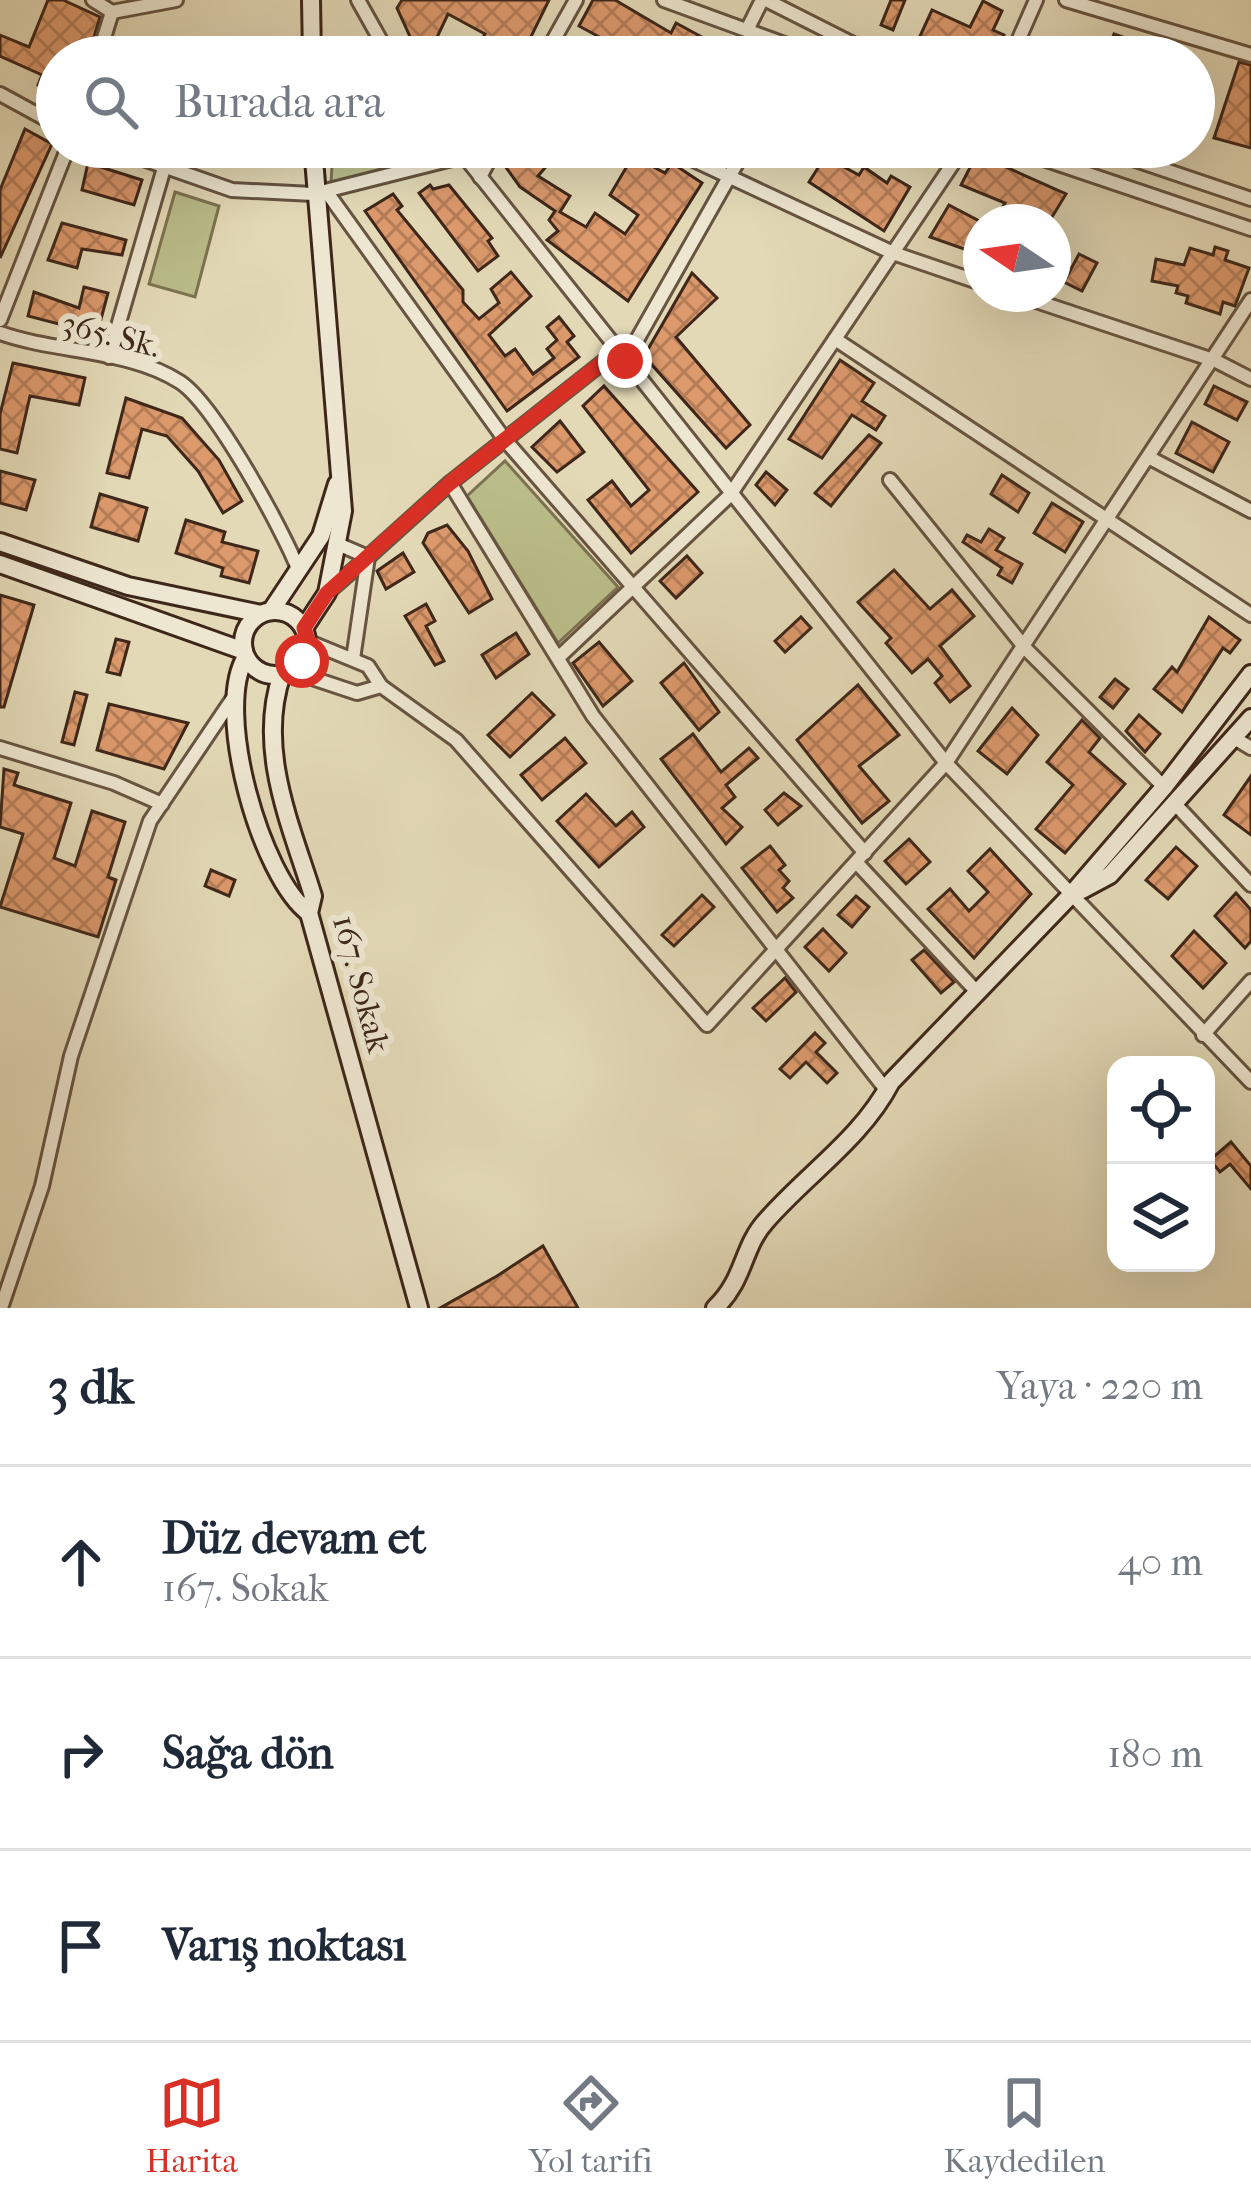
<!DOCTYPE html>
<html lang="tr">
<meta charset="utf-8">
<style>
body{margin:0;font-family:"IM FELL French Canon",serif;background:#f6f6f7;color:#1f2937}
.controls{position:absolute;right:36px;bottom:36px;display:grid;overflow:hidden;border-radius:24px;box-shadow:0 12px 48px #0002}
.controls button{width:108px;height:108px;display:grid;place-items:center;padding:0;border:0;border-bottom:3px solid #e0e1e3;background:#fff;color:#1f2937;font:60px sans-serif}
.compass{position:absolute;left:963px;top:204px;width:108px;height:108px;border-radius:50%;background:#fff;box-shadow:0 12px 48px #0002;rotate:283deg}
.stop{position:absolute;width:36px;height:36px;margin:-27px;border:9px solid #d93025;border-radius:50%;background:#fff}
.stop.end{background:#d93025;border-color:#fff;box-shadow:0 3px 12px #0008}
.list{margin:0;padding:0;list-style:none}
h2{display:flex;justify-content:space-between;align-items:center;height:156px;margin:0;padding:0 48px;font-size:51px}
h2 small{font-size:39px;font-weight:400;color:#747a83}
.list li{display:grid;grid-template-columns:78px 1fr auto;gap:36px;align-items:center;box-sizing:border-box;height:192px;padding:0 48px;border-top:3px solid #e0e1e3}
.list b{display:block;font-size:45px;white-space:nowrap}
.list p{margin:0;font-size:39px;white-space:nowrap;color:#747a83}
.list em{font-size:39px;font-style:normal;color:#747a83}
.icon{flex:none;width:66px;height:66px;fill:none;stroke:currentColor;stroke-width:2;stroke-linecap:round;stroke-linejoin:round}
.map{position:relative;flex:none;width:1251px;height:1308px;overflow:hidden}
.search{position:absolute;background:#fff;box-shadow:0 12px 48px #0002;left:36px;right:36px;top:36px;height:132px;display:flex;align-items:center;gap:30px;box-sizing:border-box;padding:0 42px;border-radius:66px;color:#747a83;font-size:45px}
.sheet{height:732px;background:#fff}
nav{display:flex;justify-content:space-around;align-items:center;box-sizing:border-box;height:168px;border-top:3px solid #e0e1e3;background:#fff;font-size:33px;color:#747a83}
nav a{display:grid;justify-items:center;gap:6px}
nav .on{color:#d93025}
.map>svg:first-child{display:block}
.green{fill:#babd89;stroke:#7c7252;stroke-width:3}
.building{fill:url(#building-cross-hatch);stroke:#3e271a;stroke-width:3}
.lines{fill:none;stroke-linecap:round;stroke-linejoin:round}
.street-casing{stroke:#675441;stroke-width:18}
.secondary-casing{stroke:#3e271a;stroke-width:22}
.street{stroke:#ede6d0;stroke-width:12}
.secondary{stroke:#ede6d0;stroke-width:16}
.route{stroke:#d93025;stroke-width:15}
.labels{text-anchor:middle;dominant-baseline:central;stroke-width:12;stroke-linejoin:round;paint-order:stroke}
.street-label{font-size:33px;fill:#3e271a;stroke:#ede6d0}
</style>
<div class="map">
<svg width="1251" height="1308" viewBox="0 0 1251 1308">
<defs>
<pattern id="building-cross-hatch" width="8" height="8" patternUnits="userSpaceOnUse" patternTransform="scale(3)"><rect width="8" height="8" fill="#dc996c"/><path d="M0 0l8 8M0 8l8-8" fill="none" stroke="#b47d58"/></pattern>
</defs>
<rect width="100%" height="100%" fill="#e3d9b6"/>
<filter id="stains"><feTurbulence type="fractalNoise" baseFrequency=".00167" numOctaves="4"/><feColorMatrix values="0 0 0 0 .2 0 0 0 0 .09 0 0 0 0 .02 0 0 0 .5 -.17"/></filter>
<radialGradient id="worn" r=".72"><stop offset=".6" stop-color="#630" stop-opacity="0"/><stop offset="1" stop-color="#630" stop-opacity=".3"/></radialGradient>
<g class="green">
<polygon points="333,147 440,147 445,153 331,183"/>
<polygon points="175,192 219,206 195,297 149,284"/>
<polygon points="505,461 618,587 558,643 467,496"/>
</g>
<g class="building">
<polygon points="48,0 63,0 100,17 88,57 57,57 57,94 38,85 42,75 0,56 0,35 29,47"/>
<polygon points="402,0 549,0 521,57 473,57 485,34 448,14 431,50 412,41 397,8"/>
<polygon points="593,0 615,0 671,33 676,23 711,42 709,57 660,57 620,38 616,46 579,26"/>
<polygon points="891,0 905,0 893,30 881,25"/>
<polygon points="983,1 1002,11 993,30 1004,35 995,57 937,57 915,47 932,10 970,27"/>
<polygon points="1114,34 1154,48 1151,57 1106,57"/>
<polygon points="131,39 152,46 149,57 125,57"/>
<polygon points="1239,62 1251,65 1251,148 1214,138"/>
<polygon points="25,129 52,144 0,258 0,190"/>
<polygon points="202,147 243,147 240,161"/>
<polygon points="516,147 537,160 544,147 563,147 538,176 570,196 560,212 586,227 595,213 625,234 638,215 610,195 633,156 665,173 672,163 702,183 628,301 547,240 558,231 549,220 555,211 520,187 505,166"/>
<polygon points="977,154 1066,194 1049,222 994,222 1005,203 961,185"/>
<polygon points="825,157 859,175 864,167 887,183 891,176 910,187 884,231 809,182"/>
<polygon points="88,163 142,180 134,205 82,190"/>
<polygon points="430,185 433,189 449,185 492,238 488,241 498,256 478,271 419,193"/>
<polygon points="393,194 402,206 397,210 463,290 463,302 479,319 499,303 491,289 511,272 531,296 489,335 505,356 515,349 533,374 554,358 547,349 557,340 547,327 559,317 574,336 567,342 579,357 507,411 365,211"/>
<polygon points="949,205 981,222 981,255 930,237"/>
<polygon points="62,223 126,240 122,255 82,249 77,268 48,260"/>
<polygon points="1215,247 1228,251 1225,260 1249,268 1235,306 1223,302 1220,314 1186,303 1188,296 1176,293 1178,286 1152,281 1156,259 1184,265 1190,248 1213,255"/>
<polygon points="1079,254 1097,263 1082,291 1064,282"/>
<polygon points="692,273 717,298 676,337 750,425 726,448 644,356"/>
<polygon points="84,287 108,293 97,334 28,316 34,292 79,308"/>
<polygon points="840,360 874,383 862,401 885,416 876,430 852,415 822,458 789,439"/>
<polygon points="13,363 85,378 79,405 30,396 17,453 0,449 0,414"/>
<polygon points="604,386 698,492 631,553 588,500 612,481 631,506 649,490 583,406"/>
<polygon points="1214,386 1247,402 1237,420 1205,404"/>
<polygon points="126,398 182,418 219,460 242,501 223,513 198,471 167,436 142,429 129,478 107,473"/>
<polygon points="560,421 584,452 557,472 532,447"/>
<polygon points="1192,422 1229,442 1213,472 1176,453"/>
<polygon points="869,435 881,443 831,506 815,493"/>
<polygon points="0,471 35,480 26,510 0,503"/>
<polygon points="766,472 787,490 775,505 756,485"/>
<polygon points="1002,475 1029,493 1018,512 991,494"/>
<polygon points="100,494 147,508 138,541 91,527"/>
<polygon points="1052,503 1083,522 1065,552 1034,533"/>
<polygon points="186,520 225,532 222,542 258,551 249,583 221,576 223,568 176,553"/>
<polygon points="447,525 468,551 492,599 469,613 423,543 428,533"/>
<polygon points="989,529 1004,538 996,550 1022,564 1012,583 998,575 1002,568 963,542 967,535 981,542"/>
<polygon points="403,553 414,572 386,589 377,571"/>
<polygon points="687,556 702,573 676,598 660,581"/>
<polygon points="894,570 930,609 952,590 974,616 940,646 970,686 950,702 935,683 942,676 928,659 912,673 886,643 891,638 858,602"/>
<polygon points="0,595 34,605 4,707 0,707"/>
<polygon points="426,604 435,621 426,626 444,661 435,665 405,616"/>
<polygon points="801,617 811,628 785,652 775,641"/>
<polygon points="1209,617 1240,640 1230,653 1223,648 1182,712 1154,689 1172,667 1177,672"/>
<polygon points="516,633 529,654 496,678 482,655"/>
<polygon points="116,639 129,642 120,675 107,672"/>
<polygon points="599,642 632,681 603,706 573,663"/>
<polygon points="684,663 719,712 699,730 661,683"/>
<polygon points="1115,679 1128,689 1113,708 1100,697"/>
<polygon points="858,685 899,735 859,766 889,801 862,823 797,740"/>
<polygon points="75,692 87,695 74,745 62,742"/>
<polygon points="532,693 554,715 510,757 488,735"/>
<polygon points="109,704 188,723 164,769 97,750"/>
<polygon points="1012,708 1038,735 1007,774 978,751"/>
<polygon points="1139,715 1160,734 1145,752 1126,731"/>
<polygon points="1082,720 1100,738 1089,752 1125,784 1065,853 1036,829 1073,785 1047,762"/>
<polygon points="693,734 721,772 749,748 758,758 726,785 735,797 722,808 742,827 726,844 661,759"/>
<polygon points="565,738 586,763 542,800 521,775"/>
<polygon points="4,769 18,773 14,785 71,803 54,858 75,866 92,811 125,822 108,877 116,880 98,937 0,907 23,834 0,827"/>
<polygon points="1251,776 1251,835 1224,815"/>
<polygon points="784,793 801,806 778,825 765,810"/>
<polygon points="586,794 616,826 632,812 644,827 599,867 557,821"/>
<polygon points="909,839 930,862 906,884 885,861"/>
<polygon points="770,846 785,865 779,870 789,881 783,888 793,898 777,912 742,868"/>
<polygon points="1176,847 1197,866 1168,899 1146,880"/>
<polygon points="990,849 1031,894 974,958 928,909 950,889 969,911 988,892 968,871"/>
<polygon points="211,870 235,880 229,896 205,886"/>
<polygon points="1236,893 1251,910 1251,941 1245,948 1215,916"/>
<polygon points="702,895 714,907 674,946 662,935"/>
<polygon points="856,896 869,907 852,927 838,915"/>
<polygon points="823,929 846,953 829,971 805,947"/>
<polygon points="1194,931 1226,963 1203,988 1172,956"/>
<polygon points="924,950 954,982 941,993 912,960"/>
<polygon points="785,978 796,992 766,1021 753,1008"/>
<polygon points="815,1033 825,1043 816,1052 837,1073 827,1083 806,1062 790,1078 780,1069"/>
<polygon points="1231,1142 1251,1166 1251,1189 1230,1164 1220,1172 1210,1160"/>
<polygon points="543,1246 578,1308 440,1308 497,1276"/>
</g>
<g class="lines">
<g class="street-casing">
<g id="street">
<polyline points="93,0 112,12 98,57"/>
<polyline points="358,0 390,57"/>
<polyline points="664,0 820,57"/>
<polyline points="766,0 879,57"/>
<polyline points="1066,0 1251,55"/>
<polyline points="112,12 176,0"/>
<polyline points="747,30 762,0"/>
<polyline points="544,57 576,0"/>
<polyline points="1011,57 1036,0"/>
<polyline points="0,94 57,125"/>
<polyline points="109,147 232,190 313,194 464,156"/>
<polyline points="457,147 946,763 1251,1082"/>
<polyline points="666,147 893,253 981,283"/>
<polyline points="1008,147 1251,229"/>
<polyline points="1097,147 1251,199"/>
<polyline points="480,177 496,147"/>
<polyline points="326,191 505,440 865,853"/>
<polyline points="1015,294 1216,361 1251,379"/>
<polyline points="0,320 68,147"/>
<path d="M0 333C56 353 129 349 180 382 215 405 283 530 299 571"/>
<polyline points="835,339 1251,615"/>
<polyline points="109,357 164,168"/>
<polyline points="625,361 746,147"/>
<polyline points="1150,458 1251,511"/>
<polyline points="890,480 1026,649 1164,787"/>
<polyline points="450,483 593,716 887,1091"/>
<polyline points="340,545 368,557 450,483 617,351"/>
<polyline points="328,592 367,558"/>
<polyline points="307,641 368,666 381,686 456,740 707,1025 946,763 1251,300"/>
<polyline points="558,658 730,495 964,147"/>
<polyline points="353,659 368,557"/>
<polyline points="291,671 357,693 381,686"/>
<polyline points="1236,739 1251,748"/>
<polyline points="0,748 114,783 162,804"/>
<polyline points="1177,806 1251,885"/>
<polyline points="857,863 976,991"/>
<polyline points="1203,1035 1251,981"/>
<polyline points="1,1308 42,1186 71,1056 150,821 233,698"/>
</g>
</g>
<g class="secondary-casing">
<g id="secondary">
<polyline points="311,0 312,57"/>
<polyline points="0,542 128,586 261,614"/>
<polyline points="0,564 244,651"/>
<polyline points="271,611 321,536 337,484"/>
<circle cx="275" cy="643" r="32"/>
<polyline points="304,628 327,593 343,511 313,147"/>
<path d="M246 657C213 709 261 878 309 913"/>
<path d="M282 674C256 749 291 825 313 896L309 913 419 1308"/>
<polyline points="1082,890 1110,875 1251,718"/>
<path d="M715 1308C745 1280 742 1247 766 1221 807 1174 862 1138 891 1082L1070 896 1164 787 1251 674"/>
</g>
</g>
<use href="#street" class="street"/>
<use href="#secondary" class="secondary"/>
</g>
<g class="lines">
<polyline class="route" points="302,661 308,641 304,628 327,593 450,483 617,351 625,361"/>
</g>
<g class="labels">
<g class="street-label">
<text transform="translate(111 335) rotate(14)">365. Sk.</text>
<text transform="translate(361 984) rotate(75)">167. Sokak</text>
</g>
</g>
<rect width="100%" height="100%" filter="url(#stains)"/>
<rect width="100%" height="100%" fill="url(#worn)"/>
</svg>
<div class="controls">
<button><svg class="icon" aria-label="locate" viewBox="0 0 24 24"><circle cx="12" cy="12" r="6"/><path d="M12 2v4M12 18v4M2 12h4M18 12h4"/></svg></button>
<button><svg class="icon" aria-label="layers" viewBox="0 0 24 24"><path d="M12 4l9 5-9 5-9-5zM3 14l9 5 9-5"/></svg></button>
</div>
<svg class="compass" viewBox="-18 -18 36 36"><path d="M0-13l5 13h-10z" fill="#e53935"/><path d="M0 13l5-13h-10z" fill="#747a83"/></svg>
<div class="stop" style="left:302px;top:661px"></div>
<div class="stop end" style="left:625px;top:361px"></div>
<div class="search"><svg class="icon" aria-label="search" viewBox="0 0 24 24"><circle cx="10" cy="10" r="6"/><path d="M15 15l6 6"/></svg>Burada ara</div>
</div>
<section class="sheet">
<h2>3 dk<small>Yaya · 220 m</small></h2>
<ul class="list">
<li><svg class="icon" aria-label="ahead" viewBox="0 0 24 24"><path d="M12 20V5M6 11l6-6 6 6"/></svg><div><b>Düz devam et</b><p>167. Sokak</p></div><em>40 m</em></li>
<li><svg class="icon" aria-label="right" viewBox="0 0 24 24"><path d="M7 20v-9h11M14 6l5 5-5 5"/></svg><div><b>Sağa dön</b></div><em>180 m</em></li>
<li><svg class="icon" aria-label="arrive" viewBox="0 0 24 24"><path d="M6 21V4h12l-3 4 3 4H6"/></svg><div><b>Varış noktası</b></div></li>
</ul>
</section>
<nav>
<a class="on"><svg class="icon" aria-label="map" viewBox="0 0 24 24"><path d="M3 6l6-2 6 2 6-2v14l-6 2-6-2-6 2zM9 4v14M15 6v14"/></svg>Harita</a>
<a><svg class="icon" aria-label="directions" viewBox="0 0 24 24"><path d="M12 3l9 9-9 9-9-9zM9 14v-3h6M13 9l2 2-2 2"/></svg>Yol tarifi</a>
<a><svg class="icon" aria-label="saved" viewBox="0 0 24 24"><path d="M7 4h10v16l-5-4-5 4z"/></svg>Kaydedilen</a>
</nav>
